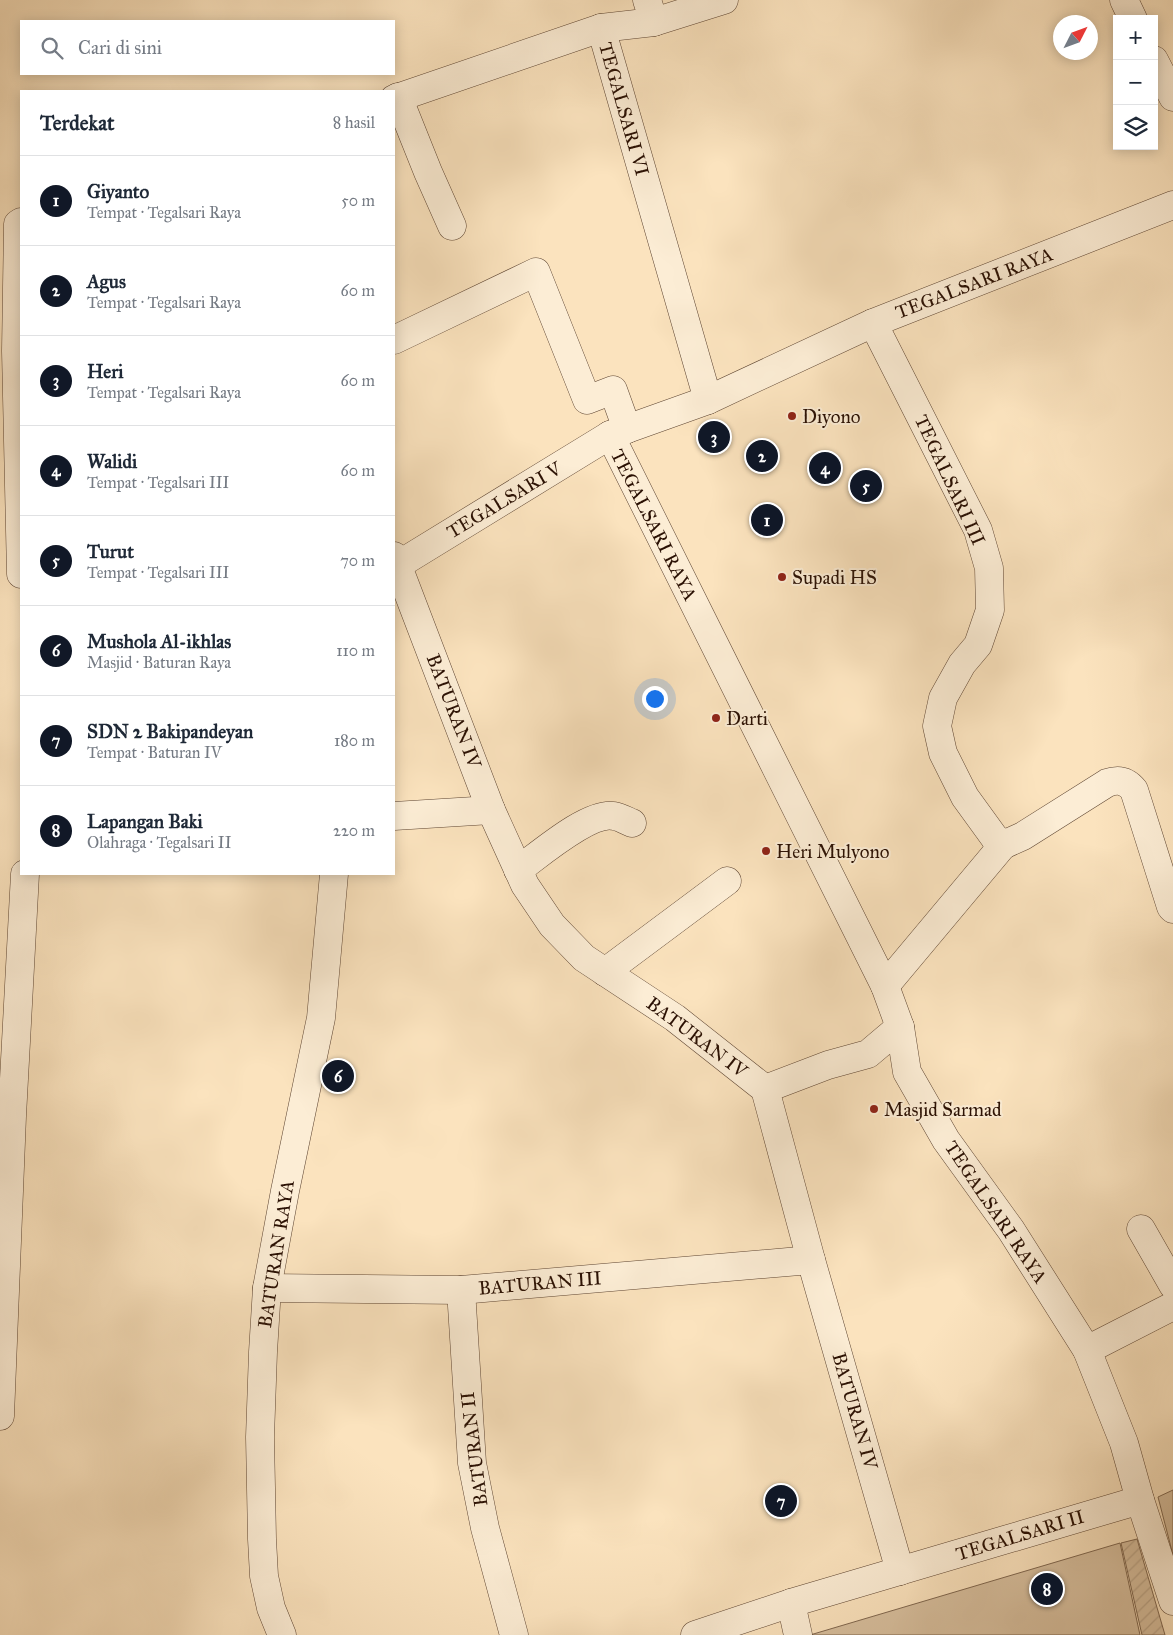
<!DOCTYPE html>
<html lang="id">
<meta charset="utf-8">
<style>
body{margin:0;font-family:"IM FELL Great Primer",serif;background:#f6f6f7;color:#1f2937}
.controls{position:absolute;right:15px;top:15px;display:grid;overflow:hidden;border-radius:0px;box-shadow:0 2px 12px #0003}
.controls button{width:45px;height:45px;display:grid;place-items:center;padding:0;border:0;border-bottom:1px solid #e0e1e3;background:#fff;color:#1f2937;font:25px sans-serif}
.compass{position:absolute;left:1053px;top:15px;width:45px;height:45px;border-radius:50%;background:#fff;box-shadow:0 2px 12px #0003;rotate:48deg}
.you{position:absolute;left:654px;top:698px;width:18px;height:18px;margin:-12px;border:4px solid #fff;border-radius:50%;background:#1a73e8;box-shadow:0 0 0 8px #1a73e833}
.badge{display:grid;place-items:center;width:32px;height:32px;border-radius:50%;background:#111827;color:#fff;font-size:16px;font-weight:700}
.pin{position:absolute;translate:-50% -50%;border:2px solid #fff;box-shadow:0 1px 5px #0006}
.list{margin:0;padding:0;list-style:none}
h2{display:flex;justify-content:space-between;align-items:center;height:65px;margin:0;padding:0 20px;font-size:21px}
h2 small{font-size:16px;font-weight:400;color:#747a83}
.list li{display:grid;grid-template-columns:32px 1fr auto;gap:15px;align-items:center;box-sizing:border-box;height:90px;padding:0 20px;border-top:1px solid #e0e1e3}
.list b{display:block;font-size:19px;white-space:nowrap}
.list p{margin:0;font-size:16px;white-space:nowrap;color:#747a83}
.list em{font-size:16px;font-style:normal;color:#747a83}
.icon{flex:none;width:28px;height:28px;fill:none;stroke:currentColor;stroke-width:2;stroke-linecap:round;stroke-linejoin:round}
.map{position:relative;flex:none;width:1173px;height:1635px;overflow:hidden}
.search{position:absolute;background:#fff;box-shadow:0 2px 12px #0003;left:20px;top:20px;width:375px;height:55px;display:flex;align-items:center;gap:12px;box-sizing:border-box;padding:0 18px;border-radius:0px;color:#747a83;font-size:19px}
.panel{position:absolute;background:#fff;box-shadow:0 2px 12px #0003;left:20px;top:90px;width:375px;height:785px;border-radius:0px}
.map>svg:first-child{display:block}
.garden{fill:url(#garden-furrows);stroke:#806850}
.pitch{fill:#d7bf9e;stroke:#806850}
.lines{fill:none;stroke-linecap:round;stroke-linejoin:round}
.minor-casing{stroke:#5e4532;stroke-width:29}
.minor{stroke:#fcedd5;stroke-width:28}
.poi-dot{fill:#8f2418;stroke:#fcedd5;stroke-width:2}
.labels{text-anchor:middle;dominant-baseline:central;stroke-width:4;stroke-linejoin:round;paint-order:stroke}
.street-label{font-size:19px;fill:#2a1003;stroke:#fcedd5}
.poi-label{font-size:19px;fill:#2a1003;stroke:#fcedd5;text-anchor:start}
</style>
<div class="map">
<svg width="1173" height="1635" viewBox="0 0 1173 1635">
<defs>
<pattern id="garden-furrows" width="10" height="10" patternUnits="userSpaceOnUse" patternTransform="scale(1.25)"><rect width="10" height="10" fill="#d7bf9e"/><path d="M-1 1l2-2M0 10L10 0M9 11l2-2" fill="none" stroke="#b9a386"/></pattern>
</defs>
<rect width="100%" height="100%" fill="#fbe3be"/>
<filter id="stains"><feTurbulence type="fractalNoise" baseFrequency=".004" numOctaves="4"/><feColorMatrix values="0 0 0 0 .2 0 0 0 0 .09 0 0 0 0 .02 0 0 0 .5 -.17"/></filter>
<radialGradient id="worn" r=".72"><stop offset=".6" stop-color="#630" stop-opacity="0"/><stop offset="1" stop-color="#630" stop-opacity=".3"/></radialGradient>
<polygon class="garden" points="1137,1539 1165,1635 1142,1635 1121,1543"/>
<g class="pitch">
<polygon points="1173,1490 1173,1555 1158,1497"/>
<polygon points="1120,1543 1140,1635 810,1635"/>
</g>
<g class="lines">
<g class="minor-casing">
<g id="minor">
<polyline points="647,0 654,22"/>
<polyline points="1124,0 1133,19"/>
<polyline points="601,28 708,400"/>
<polyline points="1154,60 1173,97"/>
<polyline points="398,97 428,172 452,226"/>
<polyline points="394,99 601,28 654,22 724,0"/>
<polyline points="1173,205 873,323 708,400 610,435 885,986 900,1027 907,1072 946,1140 1011,1230 1087,1350 1124,1443 1140,1500 1173,1601"/>
<polyline points="21,222 18,224 16,351 21,574"/>
<path d="M873 323 978 530 989 568 990 610 978 645 962 664 943 698 937 726 943 753 965 797 994 837 1003 845 1023 836 1107 783C1118 779 1126 780 1134 790L1171 907 1173 909"/>
<polyline points="394,340 536,272 587,400 613,390 627,429"/>
<polyline points="394,556 491,810 525,885 552,925 584,958 675,1018 765,1089 811,1260 900,1571"/>
<polyline points="398,565 610,435"/>
<polyline points="394,816 491,810"/>
<path d="M518 870C539 855 589 811 614 816 620 817 627 821 632 823"/>
<polyline points="605,972 727,881"/>
<polyline points="885,986 1003,845"/>
<polyline points="765,1089 828,1065 868,1054 900,1027"/>
<polyline points="1141,1229 1173,1285"/>
<polyline points="267,1288 461,1290 811,1260"/>
<polyline points="461,1290 472,1463 485,1528 514,1635"/>
<polyline points="1087,1350 1173,1306"/>
<polyline points="0,1416 12,1116 25,874"/>
<polyline points="791,1603 798,1635"/>
<polyline points="282,1635 271,1608 264,1576 262,1539 260,1437 263,1352 267,1288 285,1191 321,1018 334,874"/>
<polyline points="695,1635 791,1603 1140,1500"/>
</g>
</g>
<use href="#minor" class="minor"/>
</g>
<g class="poi-dot">
<circle cx="792" cy="416" r="5"/>
<circle cx="782" cy="577" r="5"/>
<circle cx="716" cy="718" r="5"/>
<circle cx="766" cy="851" r="5"/>
<circle cx="874" cy="1109" r="5"/>
</g>
<g class="labels">
<g class="street-label">
<text transform="translate(624 109) rotate(74)">TEGALSARI VI</text>
<text transform="translate(974 283) rotate(-21)">TEGALSARI RAYA</text>
<text transform="translate(950 480) rotate(65)">TEGALSARI III</text>
<text transform="translate(504 500) rotate(-31)">TEGALSARI V</text>
<text transform="translate(654 525) rotate(63)">TEGALSARI RAYA</text>
<text transform="translate(454 711) rotate(69)">BATURAN IV</text>
<text transform="translate(697 1037) rotate(37)">BATURAN IV</text>
<text transform="translate(996 1212) rotate(56)">TEGALSARI RAYA</text>
<text transform="translate(276 1254) rotate(-81)">BATURAN RAYA</text>
<text transform="translate(540 1283) rotate(-5)">BATURAN III</text>
<text transform="translate(855 1411) rotate(74)">BATURAN IV</text>
<text transform="translate(474 1449) rotate(-97)">BATURAN II</text>
<text transform="translate(1020 1535) rotate(-17)">TEGALSARI II</text>
</g>
<g class="poi-label">
<text x="802" y="416">Diyono</text>
<text x="792" y="577">Supadi HS</text>
<text x="726" y="718">Darti</text>
<text x="776" y="851">Heri Mulyono</text>
<text x="884" y="1109">Masjid Sarmad</text>
</g>
</g>
<rect width="100%" height="100%" filter="url(#stains)"/>
<rect width="100%" height="100%" fill="url(#worn)"/>
</svg>
<div class="controls">
<button>+</button>
<button>−</button>
<button><svg class="icon" aria-label="layers" viewBox="0 0 24 24"><path d="M12 4l9 5-9 5-9-5zM3 14l9 5 9-5"/></svg></button>
</div>
<svg class="compass" viewBox="-18 -18 36 36"><path d="M0-13l5 13h-10z" fill="#e53935"/><path d="M0 13l5-13h-10z" fill="#747a83"/></svg>
<div class="you"></div>
<div class="pin badge" style="left:767px;top:520px">1</div>
<div class="pin badge" style="left:762px;top:456px">2</div>
<div class="pin badge" style="left:714px;top:437px">3</div>
<div class="pin badge" style="left:825px;top:468px">4</div>
<div class="pin badge" style="left:866px;top:486px">5</div>
<div class="pin badge" style="left:338px;top:1076px">6</div>
<div class="pin badge" style="left:781px;top:1501px">7</div>
<div class="pin badge" style="left:1047px;top:1589px">8</div>
<div class="search"><svg class="icon" aria-label="search" viewBox="0 0 24 24"><circle cx="10" cy="10" r="6"/><path d="M15 15l6 6"/></svg>Cari di sini</div>
<section class="panel">
<h2>Terdekat<small>8 hasil</small></h2>
<ul class="list">
<li><span class="badge">1</span><div><b>Giyanto</b><p>Tempat · Tegalsari Raya</p></div><em>50 m</em></li>
<li><span class="badge">2</span><div><b>Agus</b><p>Tempat · Tegalsari Raya</p></div><em>60 m</em></li>
<li><span class="badge">3</span><div><b>Heri</b><p>Tempat · Tegalsari Raya</p></div><em>60 m</em></li>
<li><span class="badge">4</span><div><b>Walidi</b><p>Tempat · Tegalsari III</p></div><em>60 m</em></li>
<li><span class="badge">5</span><div><b>Turut</b><p>Tempat · Tegalsari III</p></div><em>70 m</em></li>
<li><span class="badge">6</span><div><b>Mushola Al-ikhlas</b><p>Masjid · Baturan Raya</p></div><em>110 m</em></li>
<li><span class="badge">7</span><div><b>SDN 2 Bakipandeyan</b><p>Tempat · Baturan IV</p></div><em>180 m</em></li>
<li><span class="badge">8</span><div><b>Lapangan Baki</b><p>Olahraga · Tegalsari II</p></div><em>220 m</em></li>
</ul>
</section>
</div>
